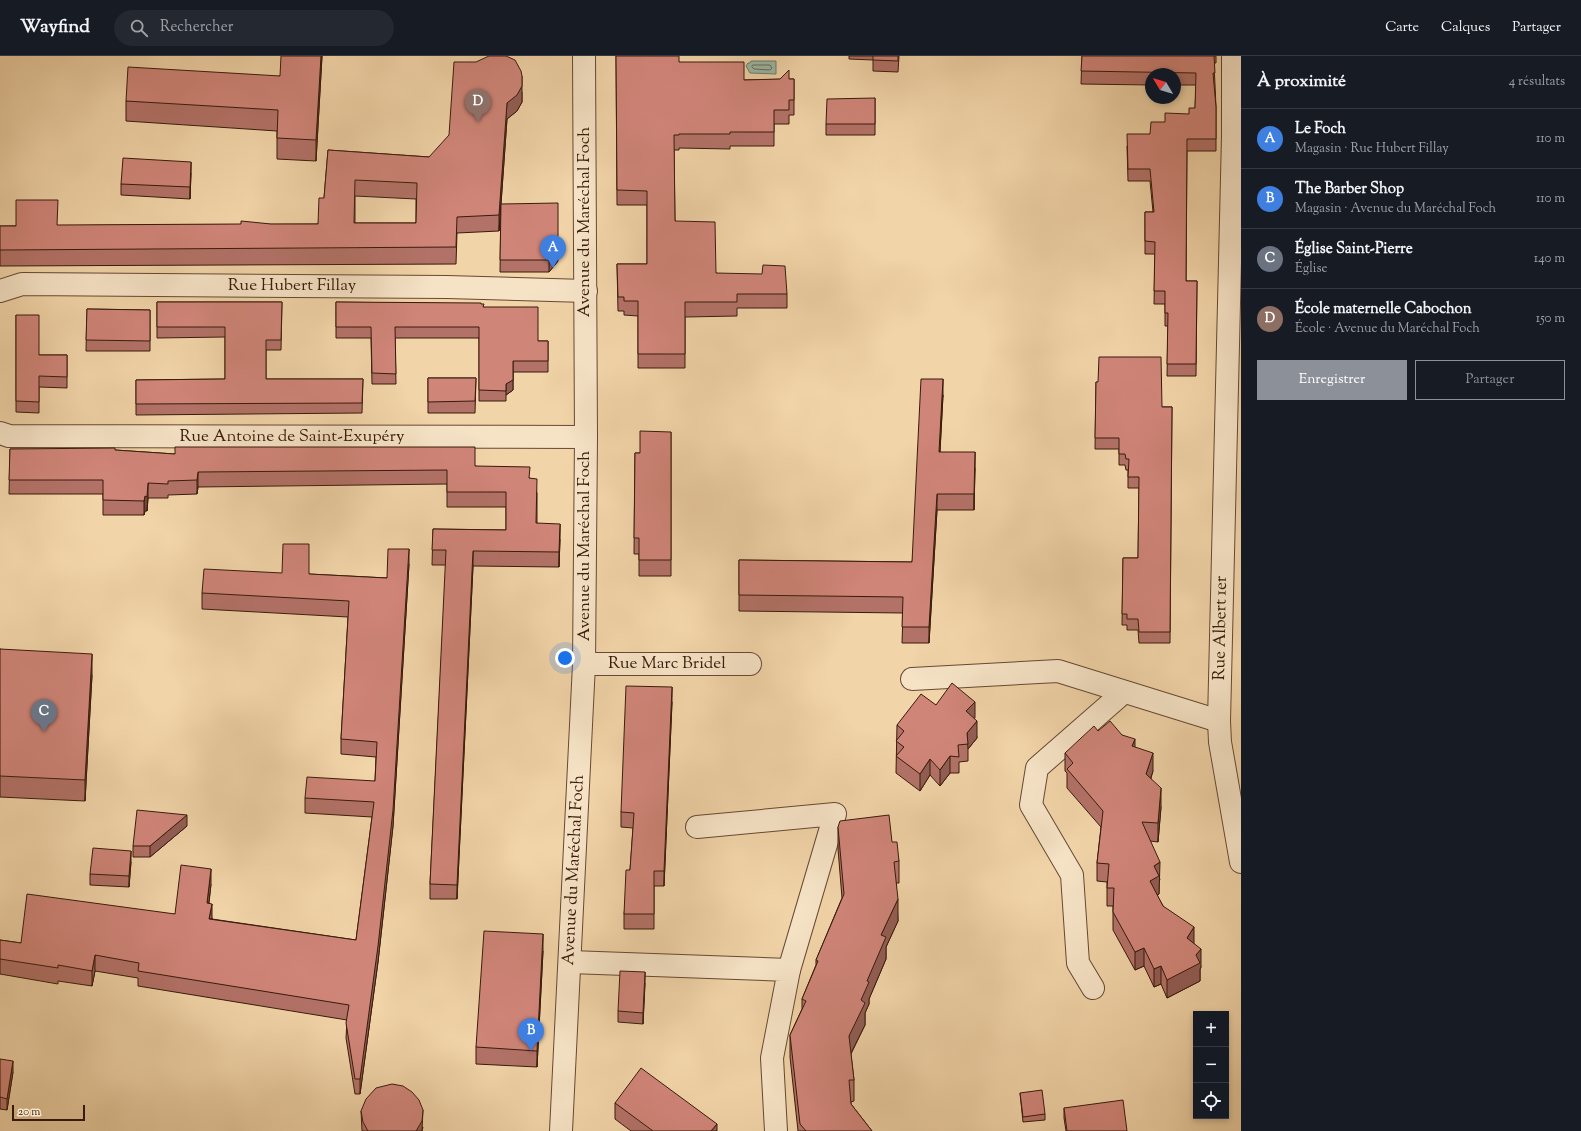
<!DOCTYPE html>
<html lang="fr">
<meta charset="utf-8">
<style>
body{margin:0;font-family:"Sorts Mill Goudy",serif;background:#242831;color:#f1f3f6}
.controls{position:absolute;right:12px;bottom:12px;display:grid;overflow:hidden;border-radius:0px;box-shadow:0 2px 6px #0003}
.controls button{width:36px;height:36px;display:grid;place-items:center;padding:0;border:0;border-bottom:1px solid #363941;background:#171b24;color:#f1f3f6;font:20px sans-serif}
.compass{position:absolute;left:1145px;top:12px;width:36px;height:36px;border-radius:50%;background:#171b24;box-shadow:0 2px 6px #0003;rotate:308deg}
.scale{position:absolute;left:12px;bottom:10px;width:73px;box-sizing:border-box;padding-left:4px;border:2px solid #381b0b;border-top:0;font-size:11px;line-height:14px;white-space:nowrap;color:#381b0b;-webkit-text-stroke:3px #f6e3c6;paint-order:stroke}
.you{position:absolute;left:565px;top:602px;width:14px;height:14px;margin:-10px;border:3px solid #fff;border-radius:50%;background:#1a73e8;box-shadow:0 0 0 6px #1a73e833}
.badge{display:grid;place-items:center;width:26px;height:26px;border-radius:50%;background:#8c9099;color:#fff;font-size:13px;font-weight:700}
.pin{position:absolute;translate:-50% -33px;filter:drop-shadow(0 1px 2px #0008)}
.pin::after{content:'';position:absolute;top:21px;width:14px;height:12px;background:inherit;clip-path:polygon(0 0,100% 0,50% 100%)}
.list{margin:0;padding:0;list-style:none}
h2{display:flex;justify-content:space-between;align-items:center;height:52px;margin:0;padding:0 16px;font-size:17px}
h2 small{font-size:13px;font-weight:400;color:#9ea1a6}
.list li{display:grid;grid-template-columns:26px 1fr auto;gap:12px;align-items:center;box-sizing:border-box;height:60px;padding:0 16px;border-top:1px solid #363941}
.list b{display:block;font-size:15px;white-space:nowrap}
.list p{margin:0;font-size:13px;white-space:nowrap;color:#9ea1a6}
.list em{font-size:13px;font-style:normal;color:#9ea1a6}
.actions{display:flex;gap:8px;padding:12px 16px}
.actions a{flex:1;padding:9px 0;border:1px solid #8c9099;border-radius:0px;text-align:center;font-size:14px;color:#8c9099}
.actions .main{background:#8c9099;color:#fff}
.icon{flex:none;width:22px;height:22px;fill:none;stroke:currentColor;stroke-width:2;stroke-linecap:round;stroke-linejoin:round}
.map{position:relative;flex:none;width:1241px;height:1075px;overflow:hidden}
header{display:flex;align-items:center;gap:24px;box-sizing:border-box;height:56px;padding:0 20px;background:#171b24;border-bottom:1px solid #363941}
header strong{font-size:19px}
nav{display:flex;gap:22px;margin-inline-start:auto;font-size:14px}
.search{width:280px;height:36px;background:#242831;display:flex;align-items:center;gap:10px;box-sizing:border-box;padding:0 14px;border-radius:22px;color:#9ea1a6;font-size:15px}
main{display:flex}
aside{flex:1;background:#171b24}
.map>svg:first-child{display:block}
.water{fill:#9bb8a7;stroke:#737969}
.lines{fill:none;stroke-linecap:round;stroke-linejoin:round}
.shore{stroke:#6a6a59;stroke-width:1}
.minor-casing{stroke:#664932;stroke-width:24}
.tertiary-casing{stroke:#664932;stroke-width:24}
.minor{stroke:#f6e3c6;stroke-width:22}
.tertiary{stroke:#f6e3c6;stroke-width:22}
.wall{fill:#b37268;stroke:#381b0b;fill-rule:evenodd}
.shaded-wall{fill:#925d55;stroke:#381b0b}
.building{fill:#d08579;stroke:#381b0b;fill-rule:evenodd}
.labels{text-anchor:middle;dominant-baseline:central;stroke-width:4;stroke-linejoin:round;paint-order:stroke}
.street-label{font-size:17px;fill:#381b0b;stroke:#f6e3c6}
</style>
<header>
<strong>Wayfind</strong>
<div class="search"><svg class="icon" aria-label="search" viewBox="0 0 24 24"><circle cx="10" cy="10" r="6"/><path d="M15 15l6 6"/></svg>Rechercher</div>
<nav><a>Carte</a><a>Calques</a><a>Partager</a></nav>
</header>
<main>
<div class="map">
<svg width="1241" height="1075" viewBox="0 0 1241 1075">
<rect width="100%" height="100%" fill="#f1d4a8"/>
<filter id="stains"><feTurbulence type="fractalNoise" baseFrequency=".005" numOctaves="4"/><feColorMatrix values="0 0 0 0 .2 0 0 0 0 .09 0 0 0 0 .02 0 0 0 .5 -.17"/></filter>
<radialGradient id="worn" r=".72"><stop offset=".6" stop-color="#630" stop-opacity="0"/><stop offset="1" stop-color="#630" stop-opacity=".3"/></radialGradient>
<polygon class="water" points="751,5 776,5 776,18 750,17 746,10 748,7 750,7"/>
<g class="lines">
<polygon class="shore" points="753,9 770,9 772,12 770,14 754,13 752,11"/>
<g class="minor-casing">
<g id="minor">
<polyline points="0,235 22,228 447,231 586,235"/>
<polyline points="0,377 9,380 586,381"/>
<polyline points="584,608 750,608"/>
<polyline points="912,623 1058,615 1219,665"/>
<polyline points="697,771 835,758 789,914"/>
<polyline points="570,906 789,914 772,1002 776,1075"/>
<polyline points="1093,932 1078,907 1072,819 1031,749 1037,712 1124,636"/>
<polyline points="561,1075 584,608 586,381 584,0"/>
</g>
</g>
<g class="tertiary-casing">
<polyline id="tertiary" points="1233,0 1233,80 1219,665 1220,686 1241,806"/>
</g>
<use href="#minor" class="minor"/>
<use href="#tertiary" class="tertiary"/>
</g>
<g class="wall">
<polygon points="322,0 316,105 277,103 277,75 126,65 126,45 280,20"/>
<polygon points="616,0 679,6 744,24 794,23 794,59 789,59 789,68 774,68 774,90 730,90 730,93 679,92 679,94 674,94 675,165 716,217 787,238 787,252 737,252 737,260 685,261 685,312 638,312 638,260 624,259 624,255 618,255 617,208 647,208 647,149 617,149"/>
<polygon points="849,0 899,0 898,16 873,15 873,4 849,3"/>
<polygon points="1082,0 1216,0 1216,7 1214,7 1216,51 1216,95 1187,95 1186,225 1197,225 1196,320 1167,320 1168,270 1165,270 1165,248 1154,248 1155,198 1145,198 1145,156 1153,156 1150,125 1128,125 1127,90 1150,78 1165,66 1189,58 1195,52 1196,29 1175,29 1175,18 1151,18 1151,29 1081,28"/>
<path d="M522 36V46L517 55 507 63 501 148 558 205 549 216H500L501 150 499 175 457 177 456 208 0 210V170L318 168 324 142 328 94 429 101ZM355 140 416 143V167H355Z"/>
<polygon points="875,42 875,79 826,79 826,68"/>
<polygon points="191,117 190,143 121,139 121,128"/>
<polygon points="157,246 282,246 281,294 266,294 266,323 363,323 362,357 136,359 136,324 225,323 225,281 157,282"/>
<polygon points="336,246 481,248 483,251 538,285 548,285 548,316 513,316 513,334 506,339 506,345 479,345 479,282 395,282 396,328 372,328 371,282 336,282"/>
<polygon points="87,253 150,254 150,295 86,295"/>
<polygon points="16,259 39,299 67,299 67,332 39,331 39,357 16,356"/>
<polygon points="428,322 476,322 475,357 428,357"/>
<polygon points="1096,326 1162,351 1172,351 1170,587 1139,587 1138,574 1127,574 1127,569 1122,569 1123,502 1138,502 1139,432 1128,432 1128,414 1126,414 1125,409 1119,409 1119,393 1095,393"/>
<polygon points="943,339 940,396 975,412 974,454 937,454 929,587 902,587 903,557 739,555 739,504 912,506"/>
<polygon points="671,376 671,520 639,520 639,498 634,498 635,397 640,397"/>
<polygon points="10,393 115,394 175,398 475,410 530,422 537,437 537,467 560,483 559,511 473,510 457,843 430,843 430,828 446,509 432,509 433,473 506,474 506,451 447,451 447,428 198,431 197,438 168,439 168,442 148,442 147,455 145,455 144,459 103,459 103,438 9,438"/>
<polygon points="409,508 393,770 378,906 360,1038 355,1038 346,982 347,964 138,930 138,922 95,915 92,930 58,925 58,928 0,918 0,884 21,887 175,858 211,828 209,847 212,863 356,884 372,761 305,757 305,742 375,725 376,701 341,698 341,683 348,561 202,553 202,537 309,518 387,522"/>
<polygon points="0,593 92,619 85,745 0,741"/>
<polygon points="672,646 664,830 654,830 654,873 624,873 624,858 630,814 633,772 621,771 621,756"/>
<polygon points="936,649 975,662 974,663 977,682 968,693 968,705 959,706 959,717 950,717 940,730 930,719 920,735 896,717 897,669"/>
<polygon points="1098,675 1122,679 1135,691 1153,715 1151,722 1161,751 1158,786 1150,785 1160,824 1159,825 1159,838 1157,839 1163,850 1194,888 1201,911 1200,913 1200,925 1167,942 1161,928 1154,931 1144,910 1135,914 1113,874 1113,850 1107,850 1107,826 1097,825 1097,807 1101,771 1067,732 1067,717 1065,715 1065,697"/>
<polygon points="187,770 150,801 133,801 133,790"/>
<polygon points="838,771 892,786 899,805 899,827 896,827 898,865 886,891 886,903 869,943 869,948 865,957 865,969 851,998 854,1024 854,1045 851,1046 851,1048 872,1075 798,1075 790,1001 790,979 802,953 802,943 816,909 816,904 842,842 838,793"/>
<polygon points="131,806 129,831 90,829 90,818"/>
<polygon points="543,895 537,1011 476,1008 476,991"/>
<polygon points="645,927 643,968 618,966 618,955"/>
<polygon points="0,1003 13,1016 7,1054 0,1053"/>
<polygon points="1020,1037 1045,1058 1045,1064 1023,1066"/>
<polygon points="615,1047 717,1075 631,1075 615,1063"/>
<polygon points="1064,1052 1127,1075 1066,1075 1064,1062"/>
<polygon points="361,1055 423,1071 422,1075 362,1075"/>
</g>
<g class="shaded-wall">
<polygon points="321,0 322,0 316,105 316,84"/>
<polygon points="522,20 522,46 517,55 507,63 499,175 499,159 507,47"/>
<polygon points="191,106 191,117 190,143 190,131"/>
<polygon points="558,194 558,205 549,216 549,204"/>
<polygon points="513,305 513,334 506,339 506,328"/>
<polygon points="943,323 943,339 939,412 939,396"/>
<polygon points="975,396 975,412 974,454 974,438"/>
<polygon points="198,416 198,431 197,438 197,424"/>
<polygon points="148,427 148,442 147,455 147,441"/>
<polygon points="937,438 937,454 929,587 929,571"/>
<polygon points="145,440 145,455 144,459 144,445"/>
<polygon points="560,468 560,483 559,511 559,496"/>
<polygon points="409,493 409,508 393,770 378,906 360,1038 360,1023"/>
<polygon points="473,495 473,510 457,843 457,829"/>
<polygon points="92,598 92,619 85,745 85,724"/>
<polygon points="672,631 672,646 664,830 664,815"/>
<polygon points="975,646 975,662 966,672 966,655"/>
<polygon points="977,665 977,682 968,693 967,677"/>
<polygon points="1135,683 1135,701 1132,690"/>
<polygon points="1153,697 1153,715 1146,736 1146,718"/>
<polygon points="950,700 950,717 940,730 940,714"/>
<polygon points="930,703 930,719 920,735 920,718"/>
<polygon points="1161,732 1161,751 1158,786 1158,767"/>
<polygon points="187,759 187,770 150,801 150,790"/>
<polygon points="131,795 131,806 129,831 129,820"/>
<polygon points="1160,806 1159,838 1150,843 1150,825 1154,810"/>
<polygon points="211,813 211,828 207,862 207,847"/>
<polygon points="898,843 898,865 886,891 886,903 869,943 869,948 865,957 865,969 849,1001 849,980 881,879"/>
<polygon points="212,848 212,863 209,863"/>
<polygon points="1194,871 1194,890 1187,882"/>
<polygon points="543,878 543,895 537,1011 537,995"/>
<polygon points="1144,892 1144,910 1135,914 1135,896"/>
<polygon points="1201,893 1201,911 1200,913 1200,925 1167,942 1167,924 1196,899"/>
<polygon points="95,899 95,915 92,930 92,915"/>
<polygon points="1161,910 1161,928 1154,931 1154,913"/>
<polygon points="645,916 645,927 643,968 643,957"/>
<polygon points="13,1005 13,1016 7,1054 7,1043"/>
<polygon points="423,1054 422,1075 416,1075"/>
<polygon points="717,1068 717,1075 711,1075"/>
</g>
<g class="building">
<polygon points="281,0 321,0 316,84 277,82 278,54 126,45 128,11 280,20"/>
<path d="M489 0H506L515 4 521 15 522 20V30L517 39 507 47 499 159 457 161 456 191 0 194V170H16V144H58L57 169 241 168V165L271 168H318L319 142H324L328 94 429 101 449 79 454 6H476ZM355 124 417 127 416 167H354Z"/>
<polygon points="616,0 679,0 679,6 744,6 744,24 780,23 789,14 789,23 794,23 794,44 789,44 789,54 774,54 774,76 730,76 730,78 679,78 679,79 674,79 675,165 715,166 716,217 762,218 763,209 785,210 787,238 737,238 737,246 685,246 685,298 638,298 638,245 624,245 624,241 618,241 617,208 647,208 647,135 617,134"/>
<polygon points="873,0 898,0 898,5 873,4"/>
<polygon points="1082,0 1214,0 1215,17 1213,17 1216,51 1216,83 1187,83 1186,225 1197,225 1196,308 1167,308 1168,257 1165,257 1165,235 1154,235 1155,186 1145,185 1145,156 1154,156 1150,113 1128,113 1127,78 1150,78 1151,66 1165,66 1165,57 1189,58 1189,52 1195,52 1196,17 1081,15"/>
<polygon points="875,42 875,68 826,68 827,43"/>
<polygon points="123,102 191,106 190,131 121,128"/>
<polygon points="558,147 558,194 549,204 500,204 501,148"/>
<polygon points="157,246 282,246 281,284 266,284 266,323 363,323 362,347 136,348 136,324 225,323 225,271 157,271"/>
<polygon points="336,246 481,247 481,248 484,248 483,251 538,251 538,285 548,285 548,305 513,305 513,324 506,328 506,335 479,334 479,271 395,271 396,318 372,317 371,271 336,271"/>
<polygon points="87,253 150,254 150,285 86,284"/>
<polygon points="16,259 39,259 39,299 67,299 67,321 39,320 39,346 16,345"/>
<polygon points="1099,301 1161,301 1162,351 1172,351 1170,576 1139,576 1138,563 1127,563 1127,558 1122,558 1123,502 1138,502 1139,421 1128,421 1129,403 1126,403 1125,398 1119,398 1119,382 1095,382 1096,326 1098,326"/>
<polygon points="428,322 476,322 475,345 428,346"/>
<polygon points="921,323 943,323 939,396 975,396 974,438 937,438 929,571 902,571 903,541 739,539 739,504 912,506"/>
<polygon points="640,375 671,376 671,504 639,504 639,482 634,482 635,397 640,397"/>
<polygon points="175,391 475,391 475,410 530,411 529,422 537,423 536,467 560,468 559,496 473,495 457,829 430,828 446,494 432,494 433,473 506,474 506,436 447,436 447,414 198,416 197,424 168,425 168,428 148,427 147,441 145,440 144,445 103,444 103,424 9,424 10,393 115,392 115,394 175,398"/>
<polygon points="283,488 309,488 309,518 387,522 388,493 409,493 393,754 378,890 360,1023 355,1023 346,967 349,949 138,915 139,907 95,899 92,915 58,909 58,912 0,903 0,884 21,887 27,838 175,858 181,809 211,813 207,847 212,848 209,863 356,884 374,746 305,742 307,721 375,725 377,686 341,683 349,545 202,537 204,513 282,517"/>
<polygon points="0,593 92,598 85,724 0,720"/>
<polygon points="952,627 975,646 966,655 977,665 967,677 968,688 958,689 959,701 950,700 940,714 930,703 920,718 896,700 904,691 896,685 904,675 897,669 921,638 936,649"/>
<polygon points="626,630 672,631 664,815 654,815 654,858 624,858 626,814 630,814 634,757 621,756"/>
<polygon points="1110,665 1122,679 1135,683 1132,690 1153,697 1146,718 1161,732 1158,767 1142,766 1160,806 1154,810 1159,820 1150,825 1163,850 1194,871 1187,882 1201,893 1196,899 1200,907 1167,924 1161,910 1154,913 1144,892 1135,896 1113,856 1114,832 1107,832 1109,808 1097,807 1103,755 1067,713 1073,707 1065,697 1094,670 1098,675"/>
<polygon points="137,754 187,759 150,790 133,790"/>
<polygon points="889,759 892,786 897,786 899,805 894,806 898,843 881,879 886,881 867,925 869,926 861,944 865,947 849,980 854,1024 849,1024 851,1048 872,1075 806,1075 800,1068 790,979 806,945 802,943 818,905 816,904 844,838 838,771 840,765"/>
<polygon points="93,792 131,795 129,820 90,818"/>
<polygon points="484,875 543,878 537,995 476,991"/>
<polygon points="620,915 645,916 643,957 618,955"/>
<polygon points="0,1003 13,1005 7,1043 0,1041"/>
<polygon points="641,1012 717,1068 711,1075 653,1075 615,1047"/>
<polygon points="392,1028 403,1030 412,1036 419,1044 423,1054 422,1065 416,1075 368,1075 363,1066 361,1055 366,1043 376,1032"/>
<polygon points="1042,1034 1045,1058 1023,1061 1020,1037"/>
<polygon points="1123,1044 1127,1075 1067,1075 1064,1052"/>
</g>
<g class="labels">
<g class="street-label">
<text transform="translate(585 166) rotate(-90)">Avenue du Maréchal Foch</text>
<text x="292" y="230">Rue Hubert Fillay</text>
<text x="292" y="381">Rue Antoine de Saint-Exupéry</text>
<text transform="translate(585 490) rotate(-90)">Avenue du Maréchal Foch</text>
<text transform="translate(1221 572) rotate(-89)">Rue Albert 1er</text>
<text x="667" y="608">Rue Marc Bridel</text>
<text transform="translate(574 814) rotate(-87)">Avenue du Maréchal Foch</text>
</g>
</g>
<rect width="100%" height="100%" filter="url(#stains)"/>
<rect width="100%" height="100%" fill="url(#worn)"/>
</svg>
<div class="controls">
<button>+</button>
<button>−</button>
<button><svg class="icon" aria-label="locate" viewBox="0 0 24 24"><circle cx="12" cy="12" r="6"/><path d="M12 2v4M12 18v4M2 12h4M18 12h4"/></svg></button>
</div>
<svg class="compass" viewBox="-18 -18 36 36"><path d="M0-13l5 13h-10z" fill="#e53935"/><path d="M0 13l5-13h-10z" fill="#9ea1a6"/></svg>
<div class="scale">20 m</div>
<div class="you"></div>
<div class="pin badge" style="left:553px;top:212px;background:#3f7fe0">A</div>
<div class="pin badge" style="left:531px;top:995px;background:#3f7fe0">B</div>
<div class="pin badge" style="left:44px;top:676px;background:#6b7280">C</div>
<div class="pin badge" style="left:478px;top:66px;background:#8d6e63">D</div>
</div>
<aside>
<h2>À proximité<small>4 résultats</small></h2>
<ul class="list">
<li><span class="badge" style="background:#3f7fe0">A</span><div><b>Le Foch</b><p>Magasin · Rue Hubert Fillay</p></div><em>110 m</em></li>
<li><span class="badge" style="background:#3f7fe0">B</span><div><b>The Barber Shop</b><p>Magasin · Avenue du Maréchal Foch</p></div><em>110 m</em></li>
<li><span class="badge" style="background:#6b7280">C</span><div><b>Église Saint-Pierre</b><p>Église</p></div><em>140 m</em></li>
<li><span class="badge" style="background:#8d6e63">D</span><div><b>École maternelle Cabochon</b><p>École · Avenue du Maréchal Foch</p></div><em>150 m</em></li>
</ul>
<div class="actions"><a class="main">Enregistrer</a><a>Partager</a></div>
</aside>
</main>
